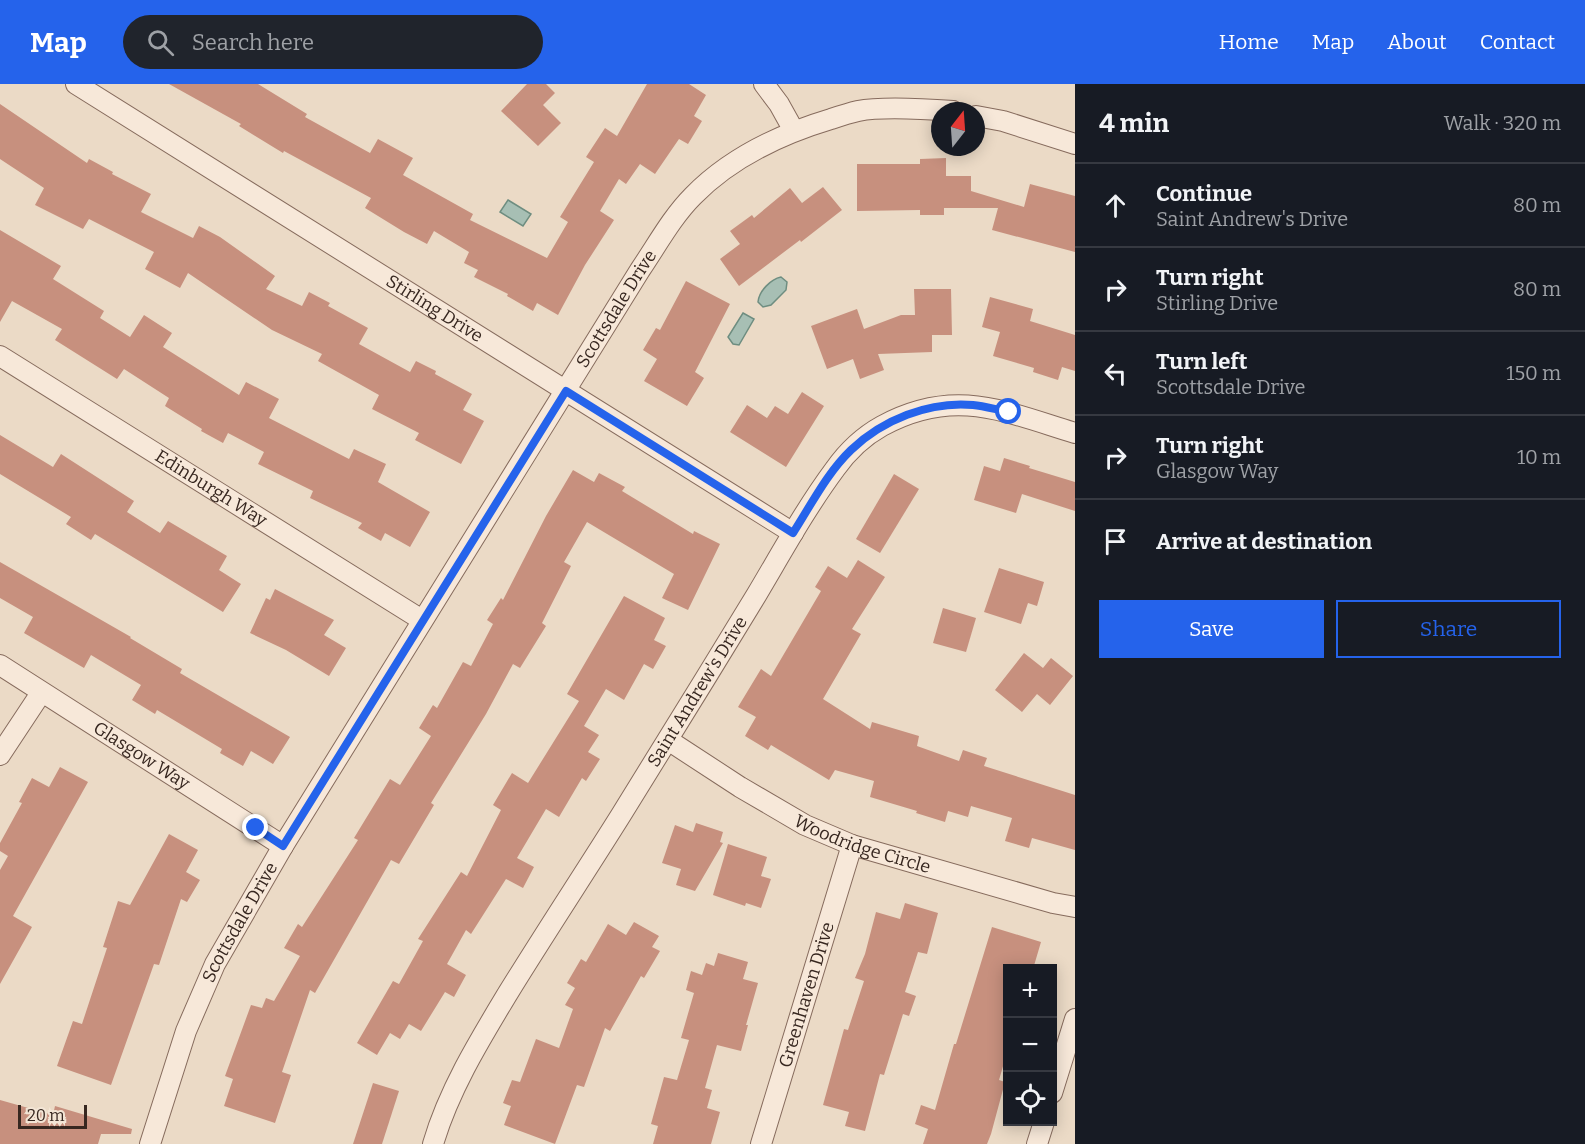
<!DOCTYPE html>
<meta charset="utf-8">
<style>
body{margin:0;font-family:Bitter,serif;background:#20242c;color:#f1f3f6}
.controls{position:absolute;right:18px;bottom:18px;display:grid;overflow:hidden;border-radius:0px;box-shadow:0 3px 15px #0003}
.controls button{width:54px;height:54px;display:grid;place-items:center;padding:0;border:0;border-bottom:2px solid #363941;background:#171b24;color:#f1f3f6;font:30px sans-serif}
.compass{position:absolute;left:931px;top:18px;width:54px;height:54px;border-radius:50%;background:#171b24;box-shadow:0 3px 15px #0003;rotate:17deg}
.scale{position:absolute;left:18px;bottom:15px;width:69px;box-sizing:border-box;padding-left:6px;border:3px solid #372720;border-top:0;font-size:16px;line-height:21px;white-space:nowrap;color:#372720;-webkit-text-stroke:4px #f3e5d5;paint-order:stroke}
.stop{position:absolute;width:18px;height:18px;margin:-14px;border:4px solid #2563eb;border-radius:50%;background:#fff}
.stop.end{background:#2563eb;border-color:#fff;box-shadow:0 2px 6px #0008}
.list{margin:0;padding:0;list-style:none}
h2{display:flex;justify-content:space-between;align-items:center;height:78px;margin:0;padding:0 24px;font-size:26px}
h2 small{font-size:20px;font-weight:400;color:#9ea1a6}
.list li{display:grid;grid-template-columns:39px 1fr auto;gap:18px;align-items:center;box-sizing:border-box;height:84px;padding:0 24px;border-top:2px solid #363941}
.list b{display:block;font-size:22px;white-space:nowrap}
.list p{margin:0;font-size:20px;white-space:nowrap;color:#9ea1a6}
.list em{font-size:20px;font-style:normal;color:#9ea1a6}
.actions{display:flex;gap:12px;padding:18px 24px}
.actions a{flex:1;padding:14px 0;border:2px solid #2563eb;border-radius:0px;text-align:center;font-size:21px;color:#2563eb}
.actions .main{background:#2563eb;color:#fff}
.icon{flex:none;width:33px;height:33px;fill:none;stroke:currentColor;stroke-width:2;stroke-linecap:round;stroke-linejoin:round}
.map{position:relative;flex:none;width:1075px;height:1060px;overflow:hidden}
header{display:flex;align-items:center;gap:36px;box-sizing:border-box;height:84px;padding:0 30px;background:#2563eb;color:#fff}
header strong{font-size:28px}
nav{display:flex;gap:33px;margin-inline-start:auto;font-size:21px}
.search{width:420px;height:54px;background:#20242c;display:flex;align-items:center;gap:15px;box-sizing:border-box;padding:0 21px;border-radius:33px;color:#9ea1a6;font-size:22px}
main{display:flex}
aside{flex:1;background:#171b24}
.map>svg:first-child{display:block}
.water{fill:#a7bfb4;stroke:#6e8d80;stroke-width:1.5}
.building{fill:#c7907e}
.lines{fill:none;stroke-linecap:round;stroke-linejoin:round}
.street-casing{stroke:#866b5d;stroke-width:22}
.street{stroke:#f7e8d9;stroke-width:20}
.route{stroke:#2563eb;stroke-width:8}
.labels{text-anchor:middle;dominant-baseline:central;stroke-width:5;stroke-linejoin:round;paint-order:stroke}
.street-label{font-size:18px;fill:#372720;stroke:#f3e5d5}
</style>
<header>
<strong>Map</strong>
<div class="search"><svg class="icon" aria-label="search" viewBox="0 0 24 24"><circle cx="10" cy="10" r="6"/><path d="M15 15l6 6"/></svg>Search here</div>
<nav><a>Home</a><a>Map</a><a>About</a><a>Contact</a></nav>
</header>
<main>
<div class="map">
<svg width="1075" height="1060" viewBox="0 0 1075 1060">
<rect width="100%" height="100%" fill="#ebdac6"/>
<g class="water">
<polygon points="508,116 531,130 523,142 500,128"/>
<path d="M781 193 787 198 786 206 771 221 763 223 758 218C759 207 771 195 781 193Z"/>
<polygon points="743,229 754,235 739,261 733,260 728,253"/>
</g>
<g class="building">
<polygon points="169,0 258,0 307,30 305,33 370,69 378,55 413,74 403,91 473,130 470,136 547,174 568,138 560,133 594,78 586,73 605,44 617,52 647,0 689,0 706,11 694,32 702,37 688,60 679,55 655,90 640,80 626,100 619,95 600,127 614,136 585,181 558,231 537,219 533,227 507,212 508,210 474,193 478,186 464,179 469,168 434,147 427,160 404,148 365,124 371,114 284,67 283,69 239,42 241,40"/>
<polygon points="527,0 546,0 555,9 543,21 561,39 538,62 501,27"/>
<polygon points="0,20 87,79 89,75 113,88 112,90 151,110 141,128 193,154 199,142 220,153 275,192 266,205 302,222 309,208 330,219 328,222 368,244 359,260 410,288 416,277 436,287 435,290 472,310 463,326 484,337 461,380 415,356 419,349 372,325 379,311 318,277 322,270 272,246 188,189 180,204 145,185 154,168 89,135 83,145 35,121 44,104 0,75"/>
<polygon points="946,74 946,92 971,92 971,107 1024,123 1030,100 1075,112 1075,168 992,146 998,124 944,124 944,131 920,131 920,126 857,127 857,80 920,80 920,75"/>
<polygon points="823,103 842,126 801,158 800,156 739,202 720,175 740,160 730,147 752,131 754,134 790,104 802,119"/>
<polygon points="0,146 61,182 53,195 104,227 100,234 130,253 144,231 172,249 163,263 239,311 246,298 279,315 269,334 349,375 354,365 386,380 378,398 430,428 410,463 385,449 381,457 358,444 362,439 310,414 313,407 258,380 264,368 228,349 223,359 201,347 202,345 165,322 169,314 124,285 117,295 55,256 62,245 12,217 0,238"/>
<polygon points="686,197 730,220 695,288 704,294 687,322 644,297 657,275 643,266 656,244 660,246"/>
<polygon points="914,205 951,205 952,251 932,251 932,268 878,270 884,286 860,295 853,275 827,285 811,242 857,225 864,245 901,231 915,231"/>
<polygon points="990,213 1033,225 1030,237 1075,251 1075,287 1062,283 1058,296 1033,288 1034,284 993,272 1000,248 982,243"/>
<polygon points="802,308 824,322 786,383 730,348 747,321 767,334 775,322 788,330"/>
<polygon points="0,351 53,383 61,370 134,417 127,428 160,449 168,437 227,472 219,486 241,500 223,528 95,450 91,456 66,440 71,433 0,390"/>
<polygon points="1004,374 1030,382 1029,384 1075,398 1075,427 1022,410 1016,429 974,416 984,382 1000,387"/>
<polygon points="573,386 594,398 599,389 625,403 622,407 693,450 694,447 720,460 688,526 662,514 674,490 587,438 564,478 571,482 542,539 546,542 520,584 513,580 486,630 431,719 434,721 399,780 391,776 315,909 310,906 282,988 291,991 275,1039 224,1022 233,995 225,992 251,921 262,924 266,914 274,917 300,872 284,864 298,840 302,843 358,756 354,754 390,695 400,701 431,652 419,644 433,621 437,624 463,578 471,582 493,540 487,536 501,514 503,516 546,432"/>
<polygon points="894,390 919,405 880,469 856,455"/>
<polygon points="858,476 885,493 852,545 861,550 823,615 870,645 872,638 919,652 917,662 959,677 963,666 987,674 984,682 1075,711 1075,766 1032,754 1029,764 1005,757 1012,734 971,722 968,733 948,727 945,738 916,729 917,727 870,713 874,697 835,686 829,696 771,661 768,666 745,652 756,633 738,623 761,585 771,592 821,507 815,503 828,482 847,494"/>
<polygon points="0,478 131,553 130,554 182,585 180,589 290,653 273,680 251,667 243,682 220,669 222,665 157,626 155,630 132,616 141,601 91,571 84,584 24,549 33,533 0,514"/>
<polygon points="999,484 1044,498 1037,522 1028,519 1021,540 984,528"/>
<polygon points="275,505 334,536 324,551 346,564 329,592 286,566 250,549 266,514 270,516"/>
<polygon points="624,512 665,534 654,556 666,562 653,585 644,580 624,616 606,605 584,642 599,651 588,668 600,675 586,697 582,694 559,733 546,725 517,774 534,783 523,804 506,795 471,850 466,846 447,880 466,891 454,913 445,908 421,947 409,940 400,955 390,949 377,971 357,959 393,897 399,900 423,857 418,855 461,788 467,792 501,726 493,721 512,689 528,699 579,617 567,610"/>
<polygon points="943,524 976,534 966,568 933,559"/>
<polygon points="1024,569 1043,584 1051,574 1073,592 1050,621 1037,610 1022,628 995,606"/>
<polygon points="60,683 88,698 13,832 32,843 0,900 0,786 8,772 0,767 0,759 22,719 19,718 32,694 49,703"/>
<polygon points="696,739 723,748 720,758 723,759 695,807 676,801 681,785 662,779 675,741 693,748"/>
<polygon points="169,750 198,766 186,788 200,796 187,818 181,815 159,881 154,880 111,1001 57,982 73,937 82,940 107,864 103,863 118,817 130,821"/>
<polygon points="728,760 767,773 761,792 771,795 761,824 746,819 745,822 713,811"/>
<polygon points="905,819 938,829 927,870 918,868 905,908 916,912 909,932 903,930 884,991 880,990 865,1047 845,1042 849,1028 823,1021 844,945 848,946 864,897 855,894 865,870 876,828 900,835"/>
<polygon points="634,838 659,852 652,863 660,867 644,894 641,892 610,947 605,944 584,1003 577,1001 555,1060 504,1041 511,1022 503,1019 512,996 520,998 536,955 559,964 573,925 565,921 575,904 567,899 581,875 586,878 608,840 626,851"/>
<polygon points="992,843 1041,858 1033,885 1008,885 1008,965 999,996 1005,998 991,1050 987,1060 923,1060 928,1045 915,1040 921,1021 935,1026 954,960 956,960"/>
<polygon points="718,869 748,878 743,895 758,899 746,941 748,941 741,967 717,961 705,1004 712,1006 707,1024 720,1028 711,1060 653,1060 658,1042 651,1040 664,993 677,996 689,956 681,954 694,909 686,906 691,887 702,891 706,879 714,882"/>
<polygon points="373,999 399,1007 382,1060 353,1060"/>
<polygon points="0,1016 53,1031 55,1022 132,1045 131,1050 101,1050 98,1060 0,1060"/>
</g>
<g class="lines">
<g class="street-casing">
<g id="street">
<path id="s1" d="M76 0 793 449"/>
<polyline points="764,0 779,20 794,47"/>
<polyline points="976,32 1003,37 1075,60"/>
<path id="s2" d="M0 272 422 536"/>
<path id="s3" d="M0 581 283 762"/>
<path id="s4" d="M668 656 740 703 805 741 852 761 1053 819 1075 823"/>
<polyline points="0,671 41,609"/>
<polyline points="1052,1009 1075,935"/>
<path id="s5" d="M150 1060 186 947 215 880 283 762 640 186C657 161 672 133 693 112 731 73 781 50 831 35 840 32 849 29 858 27 883 22 927 25 953 27"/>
<path id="s6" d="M433 1060C449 1006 479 957 508 909 545 849 584 790 621 731 667 657 712 584 757 510 782 468 806 424 835 385 847 368 864 352 882 342 954 303 1003 327 1075 349"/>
<path id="s7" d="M761 1060 852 761"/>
<polyline points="1037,1060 1044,1038"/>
</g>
</g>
<use href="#street" class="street"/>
</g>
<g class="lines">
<path class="route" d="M256 744 283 762 566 307 793 449C811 421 827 389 851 366 882 336 929 317 973 321 985 322 997 326 1009 328"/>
</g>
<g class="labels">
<g class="street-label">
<text stroke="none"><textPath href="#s1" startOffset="423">Stirling Drive</textPath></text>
<text stroke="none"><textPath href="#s5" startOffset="960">Scottsdale Drive</textPath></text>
<text stroke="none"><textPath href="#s2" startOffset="249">Edinburgh Way</textPath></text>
<text stroke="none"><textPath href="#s6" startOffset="525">Saint Andrew's Drive</textPath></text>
<text stroke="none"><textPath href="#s3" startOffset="168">Glasgow Way</textPath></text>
<text stroke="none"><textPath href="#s4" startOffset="222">Woodridge Circle</textPath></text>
<text stroke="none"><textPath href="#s5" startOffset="240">Scottsdale Drive</textPath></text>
<text stroke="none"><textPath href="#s7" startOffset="156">Greenhaven Drive</textPath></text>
</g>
</g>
</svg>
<div class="controls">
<button>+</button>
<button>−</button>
<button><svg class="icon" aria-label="locate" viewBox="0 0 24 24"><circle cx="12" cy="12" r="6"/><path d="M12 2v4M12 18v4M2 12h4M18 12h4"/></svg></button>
</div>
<svg class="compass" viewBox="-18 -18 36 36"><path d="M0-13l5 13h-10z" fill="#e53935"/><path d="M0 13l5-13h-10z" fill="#9ea1a6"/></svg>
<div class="scale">20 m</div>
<div class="stop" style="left:1009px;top:328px"></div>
<div class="stop end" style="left:256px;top:744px"></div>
</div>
<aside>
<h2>4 min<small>Walk · 320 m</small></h2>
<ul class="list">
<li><svg class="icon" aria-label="ahead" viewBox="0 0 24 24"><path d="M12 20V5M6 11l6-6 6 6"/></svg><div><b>Continue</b><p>Saint Andrew's Drive</p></div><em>80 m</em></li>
<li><svg class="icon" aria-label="right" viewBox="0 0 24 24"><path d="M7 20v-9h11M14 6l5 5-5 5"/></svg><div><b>Turn right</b><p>Stirling Drive</p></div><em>80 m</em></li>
<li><svg class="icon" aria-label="left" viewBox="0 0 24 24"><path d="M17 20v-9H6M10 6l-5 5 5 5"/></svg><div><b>Turn left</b><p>Scottsdale Drive</p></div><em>150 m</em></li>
<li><svg class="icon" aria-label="right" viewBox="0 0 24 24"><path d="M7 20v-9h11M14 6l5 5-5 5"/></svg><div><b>Turn right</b><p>Glasgow Way</p></div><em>10 m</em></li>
<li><svg class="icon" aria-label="arrive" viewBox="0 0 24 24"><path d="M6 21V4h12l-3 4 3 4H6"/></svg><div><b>Arrive at destination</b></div></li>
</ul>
<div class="actions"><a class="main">Save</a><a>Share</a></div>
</aside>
</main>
